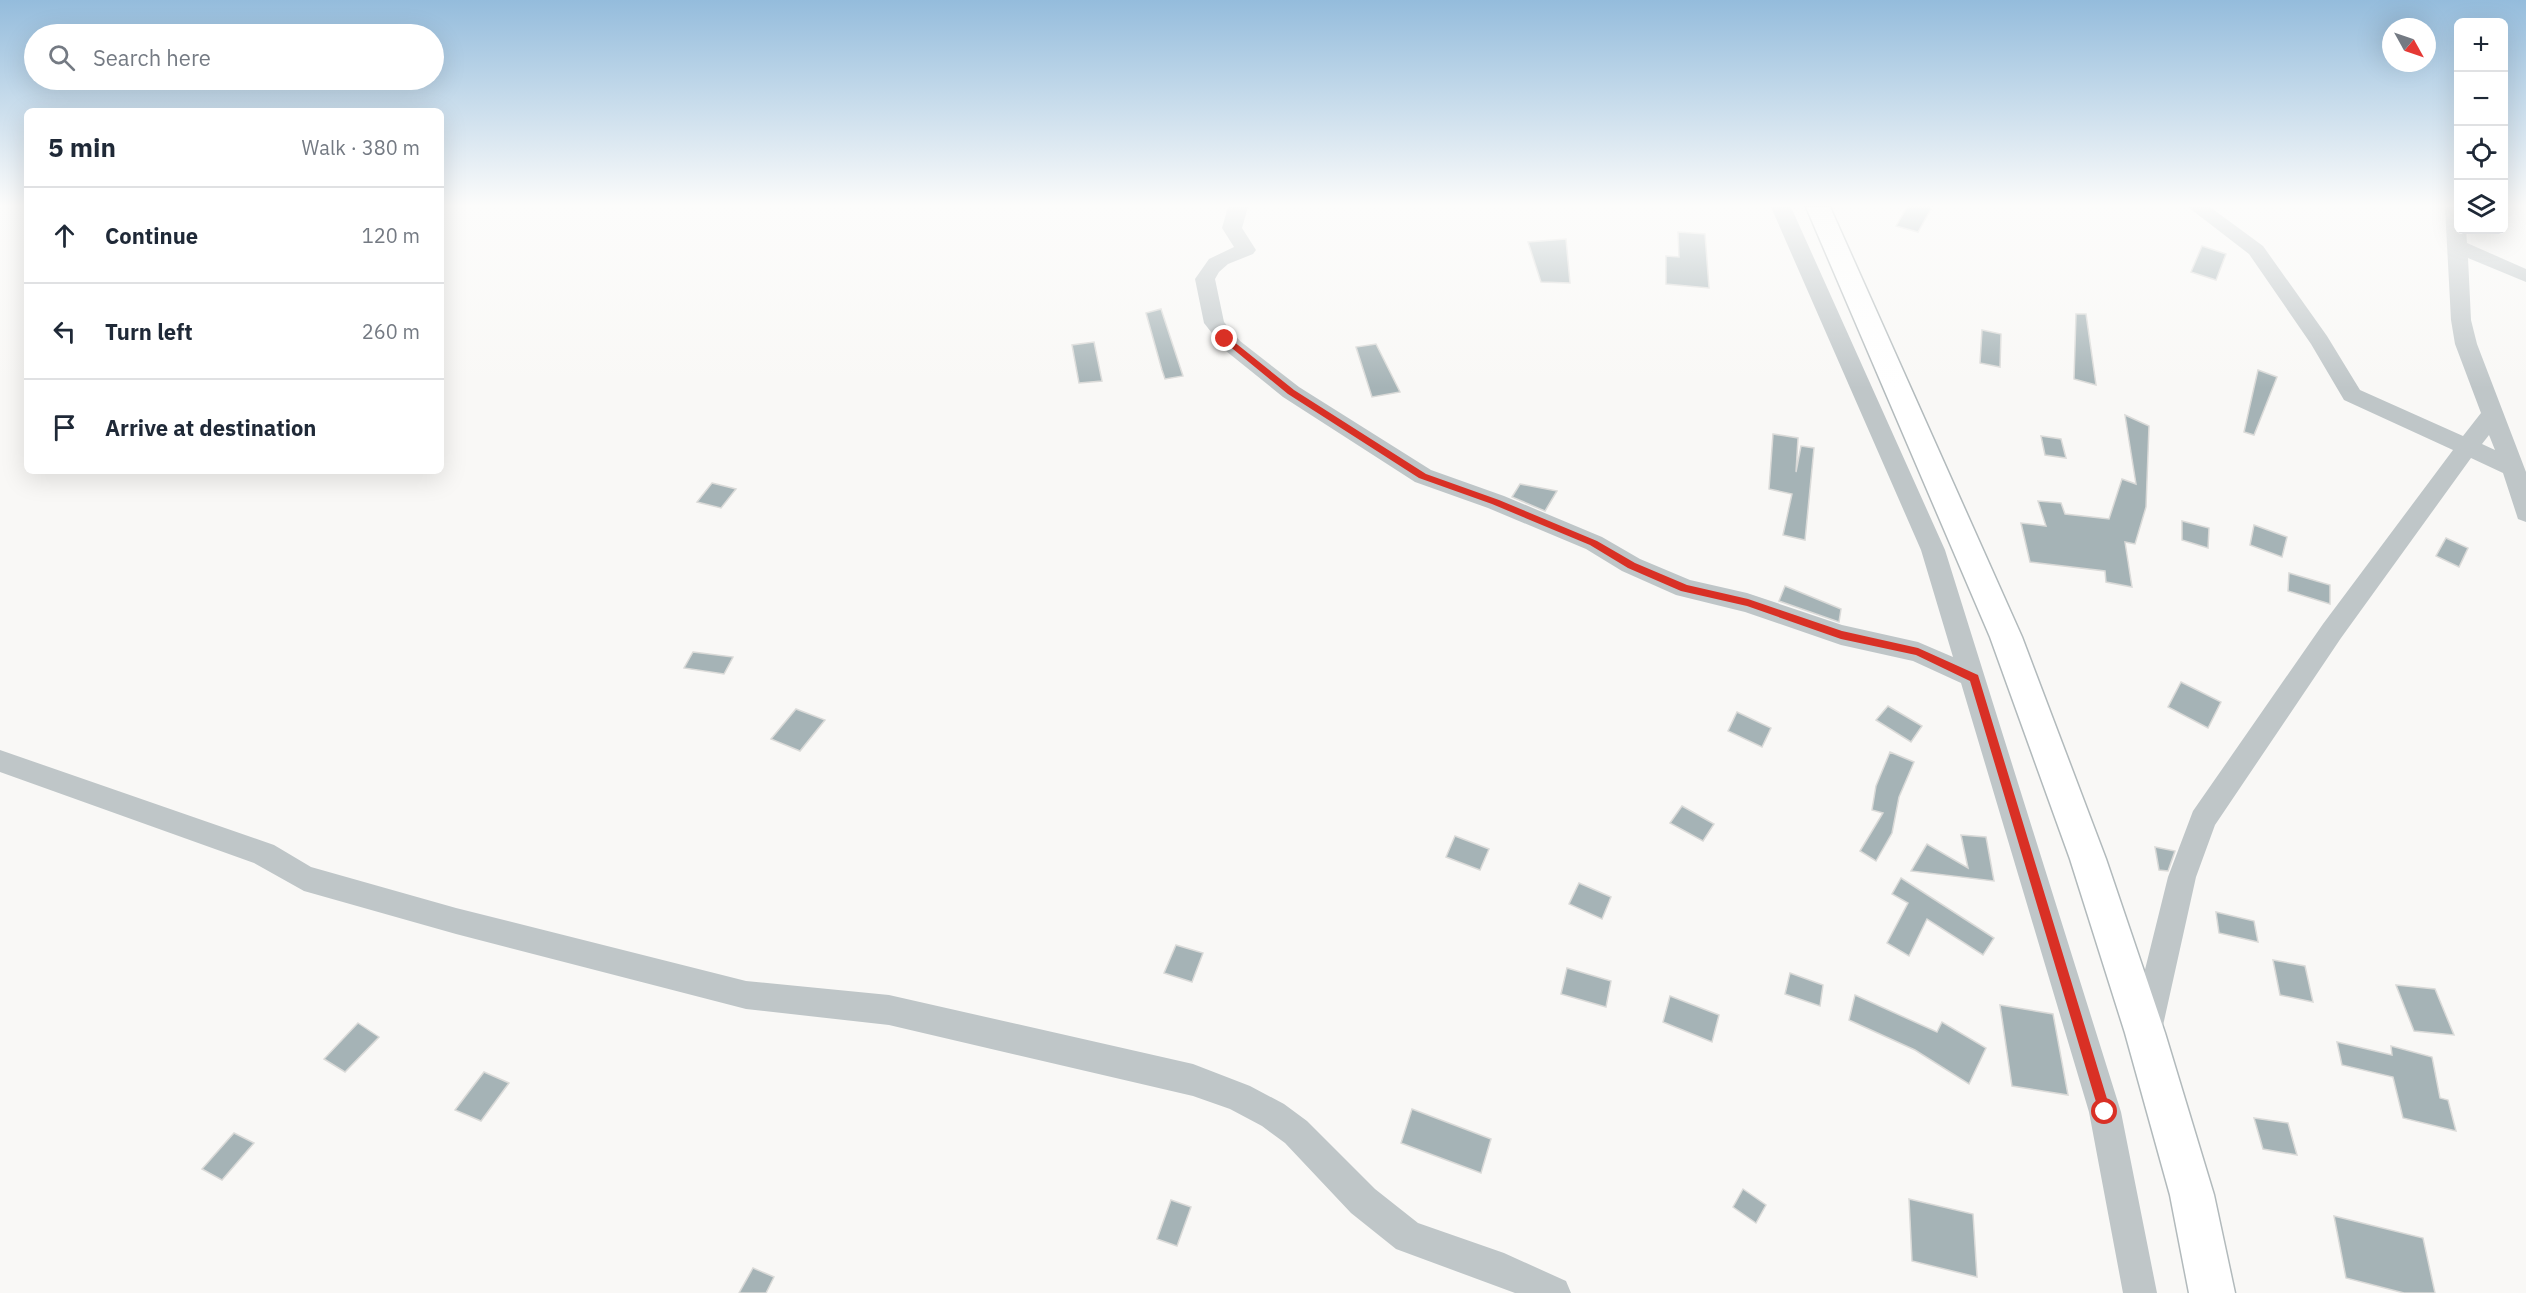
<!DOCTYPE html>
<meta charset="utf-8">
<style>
body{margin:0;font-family:"IBM Plex Sans",sans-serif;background:#f6f6f7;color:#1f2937}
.controls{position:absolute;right:18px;top:18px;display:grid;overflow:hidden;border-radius:9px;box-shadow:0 6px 24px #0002}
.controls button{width:54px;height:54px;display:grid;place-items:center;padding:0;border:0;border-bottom:2px solid #e0e1e3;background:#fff;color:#1f2937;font:30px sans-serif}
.compass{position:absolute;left:2382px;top:18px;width:54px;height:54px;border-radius:50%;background:#fff;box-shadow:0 6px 24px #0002;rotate:130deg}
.stop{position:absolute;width:18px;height:18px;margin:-14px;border:4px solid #d93025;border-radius:50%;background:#fff}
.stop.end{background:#d93025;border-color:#fff;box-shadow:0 2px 6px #0008}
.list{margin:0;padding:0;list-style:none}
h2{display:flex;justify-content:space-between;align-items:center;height:78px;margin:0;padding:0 24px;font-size:26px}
h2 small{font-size:20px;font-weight:400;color:#747a83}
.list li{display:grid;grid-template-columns:39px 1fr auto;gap:18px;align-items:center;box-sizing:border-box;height:96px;padding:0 24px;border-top:2px solid #e0e1e3}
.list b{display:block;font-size:22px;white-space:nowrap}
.list em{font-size:20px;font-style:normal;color:#747a83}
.icon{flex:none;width:33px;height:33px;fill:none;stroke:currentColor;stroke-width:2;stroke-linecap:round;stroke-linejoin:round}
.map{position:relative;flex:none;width:2526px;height:1293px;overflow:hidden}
.search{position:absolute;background:#fff;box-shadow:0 6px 24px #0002;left:24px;top:24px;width:420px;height:66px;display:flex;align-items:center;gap:15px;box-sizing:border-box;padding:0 21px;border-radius:33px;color:#747a83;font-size:22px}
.panel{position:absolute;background:#fff;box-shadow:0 6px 24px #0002;left:24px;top:108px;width:420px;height:366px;border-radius:9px}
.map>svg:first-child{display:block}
.building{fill:#a5b3b6;stroke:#dadad8;stroke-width:1.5}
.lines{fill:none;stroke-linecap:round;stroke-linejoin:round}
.primary-casing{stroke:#b2babc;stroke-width:3}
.minor{fill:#bfc6c8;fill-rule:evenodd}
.primary{fill:#fff;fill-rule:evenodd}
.route{fill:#d93025}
</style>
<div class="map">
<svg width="2526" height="1293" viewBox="0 0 2526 1293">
<rect width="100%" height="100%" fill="#f9f8f6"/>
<g class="building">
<polygon points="1907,207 1932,207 1918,232 1896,226"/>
<polygon points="1678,232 1705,234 1709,288 1666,284 1666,256 1679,257"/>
<polygon points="1566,239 1570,283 1541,282 1528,242"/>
<polygon points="2202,246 2226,254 2216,280 2191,272"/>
<polygon points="1161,309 1183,376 1165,379 1162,370 1146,313"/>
<polygon points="2076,314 2086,314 2096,385 2074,379"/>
<polygon points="1982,330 2001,334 2000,367 1980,363"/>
<polygon points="1094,342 1102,381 1079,383 1072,345"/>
<polygon points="1376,344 1400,392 1372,397 1356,347"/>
<polygon points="2258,370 2277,377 2254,435 2244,432"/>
<polygon points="2125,415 2149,426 2146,507 2135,544 2125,542 2132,587 2106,582 2105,571 2030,562 2021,523 2046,526 2038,501 2061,503 2065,514 2109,519 2122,479 2136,484"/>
<polygon points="1773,434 1798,438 1796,472 1801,446 1814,448 1805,540 1783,535 1792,494 1769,489"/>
<polygon points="2041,436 2061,439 2066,458 2045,455"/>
<polygon points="712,483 736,489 721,508 697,502"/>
<polygon points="1520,484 1557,491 1545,511 1512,497"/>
<polygon points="2182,521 2209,528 2208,548 2182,540"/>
<polygon points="2254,525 2287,537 2282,557 2250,545"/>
<polygon points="2446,538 2468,548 2459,567 2436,556"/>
<polygon points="2289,573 2330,585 2330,604 2288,591"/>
<polygon points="1785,586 1841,609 1839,622 1779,601"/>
<polygon points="693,652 733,657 724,674 684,668"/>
<polygon points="2181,682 2221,702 2208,728 2168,707"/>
<polygon points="1888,706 1922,726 1911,742 1876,720"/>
<polygon points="796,709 825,720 800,751 771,739"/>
<polygon points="1737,712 1771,728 1762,747 1728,731"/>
<polygon points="1890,752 1914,762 1899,797 1892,833 1876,861 1860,851 1883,813 1872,810 1876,786"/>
<polygon points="1682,806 1714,824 1703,841 1670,823"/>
<polygon points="1961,835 1986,837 1994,881 1911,871 1927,844 1968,868"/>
<polygon points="1455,836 1489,849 1480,870 1446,857"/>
<polygon points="2155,847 2175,851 2168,871 2159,870"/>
<polygon points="1901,878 1994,938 1983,955 1927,919 1909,956 1887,943 1908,903 1892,894"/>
<polygon points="1579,883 1611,897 1602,919 1569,904"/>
<polygon points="2216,912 2254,921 2258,942 2219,933"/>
<polygon points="1176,945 1203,953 1192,982 1164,973"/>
<polygon points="2273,960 2305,966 2313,1002 2280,995"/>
<polygon points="1567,968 1611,981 1606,1007 1561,994"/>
<polygon points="1790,973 1823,985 1820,1006 1785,994"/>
<polygon points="2396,985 2435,989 2454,1035 2414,1031"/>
<polygon points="1855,995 1937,1032 1942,1022 1986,1048 1969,1084 1915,1050 1849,1020"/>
<polygon points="1670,996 1719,1015 1712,1042 1663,1022"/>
<polygon points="2000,1005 2053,1014 2068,1095 2012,1086"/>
<polygon points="358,1023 379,1037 345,1072 324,1059"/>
<polygon points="2337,1042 2392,1055 2391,1046 2432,1057 2440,1098 2448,1100 2456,1131 2403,1118 2393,1077 2342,1065"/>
<polygon points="484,1072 509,1083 481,1121 455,1110"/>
<polygon points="1412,1109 1491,1139 1481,1173 1401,1143"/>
<polygon points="2254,1118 2288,1123 2297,1155 2263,1149"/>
<polygon points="234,1133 254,1143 222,1180 202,1169"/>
<polygon points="1743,1189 1766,1205 1756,1223 1733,1207"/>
<polygon points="1909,1199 1973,1214 1977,1277 1912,1261"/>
<polygon points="1171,1200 1191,1207 1177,1246 1157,1239"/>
<polygon points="2334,1216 2423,1238 2435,1293 2404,1293 2346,1278"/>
<polygon points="753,1268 774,1277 766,1293 739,1293"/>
</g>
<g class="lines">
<g class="primary-casing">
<polygon id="primary" points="1806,207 1830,207 2022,637 2106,859 2165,1033 2214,1195 2235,1293 2189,1293 2170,1195 2125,1033 2070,859 1990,637"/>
</g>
<g class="minor">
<polygon points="1228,207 1248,207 1242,228 1256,250 1253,254 1228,264 1219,272 1215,279 1224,322 1240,341 1299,387 1431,470 1504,496 1602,537 1640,559 1690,580 1747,593 1842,625 1918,642 1953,657 1921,550 1771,207 1791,207 1945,550 2121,1112 2157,1293 2123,1293 2089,1112 1961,683 1913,661 1841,645 1745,612 1676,595 1622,571 1586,549 1488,508 1415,482 1283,397 1226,351 1204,323 1195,279 1209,259 1234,247 1222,228"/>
<path d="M2188 207H2210L2263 246 2327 336 2360 390 2463 436 2481 413 2455 344 2451 320 2445 207H2458V230H2466L2467 243 2526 269V282L2468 258 2471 320 2477 344 2526 472V522L2518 519 2503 473 2471 458 2341 638 2215 825 2196 877 2162 1030 2157 1041 2146 1045 2135 1041 2130 1030 2168 877 2193 811 2323 624 2453 450 2344 400 2311 344 2249 254ZM2489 435 2495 450 2482 444Z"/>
<polygon points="0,750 274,845 311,867 456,908 746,981 889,995 1193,1064 1250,1086 1284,1104 1307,1121 1375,1189 1418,1223 1504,1253 1566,1281 1571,1293 1515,1293 1396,1249 1351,1213 1285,1143 1262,1126 1230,1109 1193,1096 889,1025 746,1009 456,934 304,891 254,863 0,772"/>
</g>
<use href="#primary" class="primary"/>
</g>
<linearGradient id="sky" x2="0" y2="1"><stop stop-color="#94bcdc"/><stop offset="0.53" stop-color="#fcfcfb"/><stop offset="1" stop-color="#fcfcfb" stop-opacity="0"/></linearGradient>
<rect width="2526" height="388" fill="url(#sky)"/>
<polygon class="route" points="1222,337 1228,337 1294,390 1426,474 1499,500 1597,541 1635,563 1687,585 1748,599 1842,631 1918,648 1978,675 2111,1112 2109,1117 2101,1117 2099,1112 1970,681 1916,655 1841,639 1747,606 1681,591 1628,568 1590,545 1492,504 1419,478 1288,394 1222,340"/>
</svg>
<div class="controls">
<button>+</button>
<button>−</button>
<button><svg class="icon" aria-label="locate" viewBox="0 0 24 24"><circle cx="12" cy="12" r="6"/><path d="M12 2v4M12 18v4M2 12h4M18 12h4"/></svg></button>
<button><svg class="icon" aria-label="layers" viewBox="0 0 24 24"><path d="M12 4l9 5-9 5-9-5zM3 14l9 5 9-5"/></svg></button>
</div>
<svg class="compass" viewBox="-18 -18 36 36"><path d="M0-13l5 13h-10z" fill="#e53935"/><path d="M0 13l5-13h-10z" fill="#747a83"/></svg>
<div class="stop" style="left:2105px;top:1112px"></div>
<div class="stop end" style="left:1225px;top:339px"></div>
<div class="search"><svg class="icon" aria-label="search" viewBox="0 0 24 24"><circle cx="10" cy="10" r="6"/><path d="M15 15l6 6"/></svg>Search here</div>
<section class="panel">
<h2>5 min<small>Walk · 380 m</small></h2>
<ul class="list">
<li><svg class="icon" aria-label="ahead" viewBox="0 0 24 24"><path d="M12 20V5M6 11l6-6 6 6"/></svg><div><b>Continue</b></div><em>120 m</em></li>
<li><svg class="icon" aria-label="left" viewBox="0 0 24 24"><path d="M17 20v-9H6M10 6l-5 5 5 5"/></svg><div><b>Turn left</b></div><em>260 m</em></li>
<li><svg class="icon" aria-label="arrive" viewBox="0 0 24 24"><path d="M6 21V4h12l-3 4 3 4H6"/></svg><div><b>Arrive at destination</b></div></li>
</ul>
</section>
</div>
